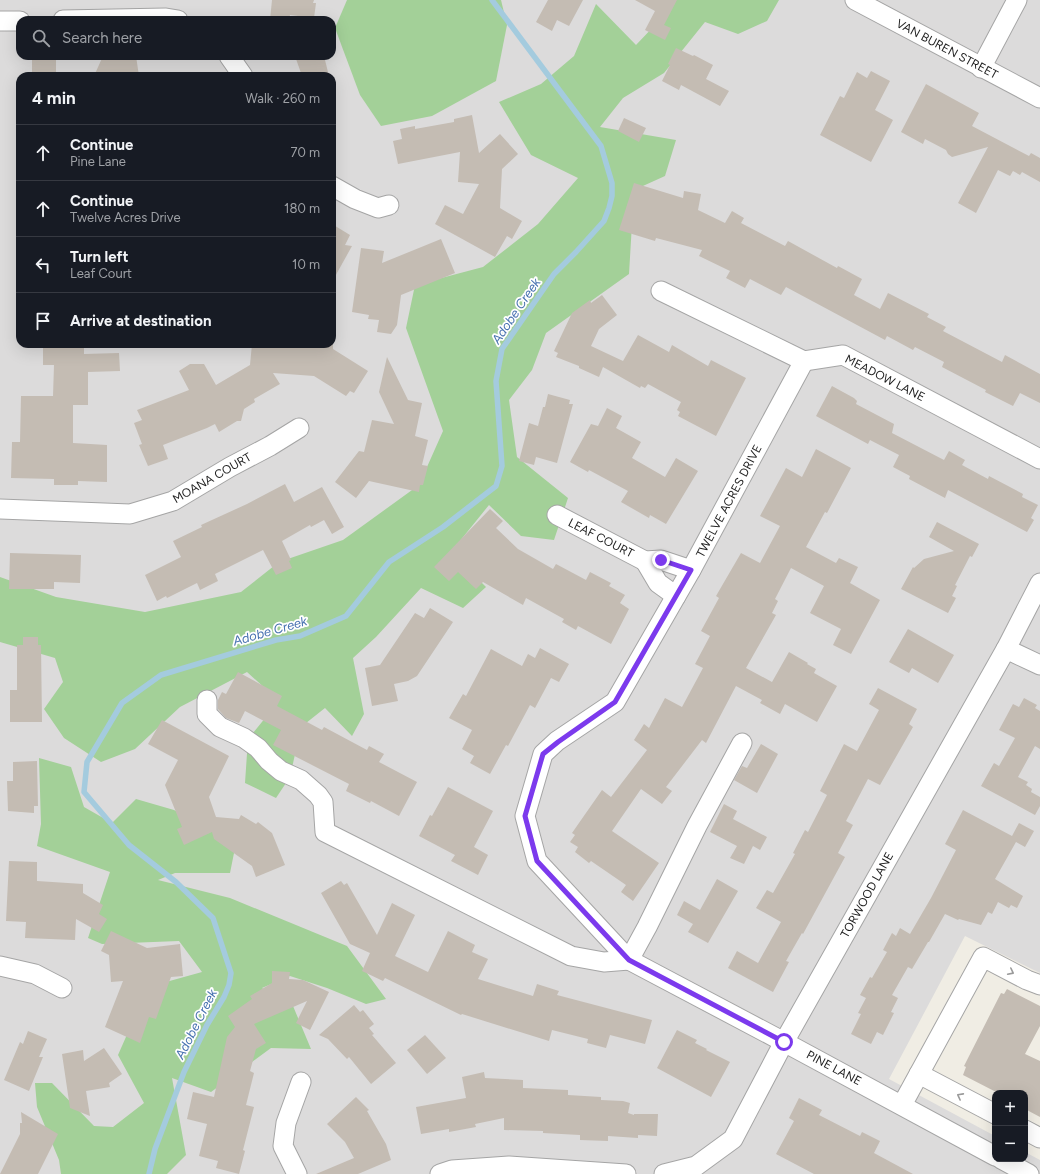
<!DOCTYPE html>
<meta charset="utf-8">
<style>
body{margin:0;font-family:Figtree,sans-serif;background:#20242c;color:#f1f3f6}
.controls{position:absolute;right:12px;bottom:12px;display:grid;overflow:hidden;border-radius:8px;box-shadow:0 4px 16px #0002}
.controls button{width:36px;height:36px;display:grid;place-items:center;padding:0;border:0;border-bottom:1px solid #363941;background:#171b24;color:#f1f3f6;font:20px sans-serif}
.stop{position:absolute;width:12px;height:12px;margin:-9px;border:3px solid #7c3aed;border-radius:50%;background:#fff}
.stop.end{background:#7c3aed;border-color:#fff;box-shadow:0 1px 4px #0008}
.list{margin:0;padding:0;list-style:none}
h2{display:flex;justify-content:space-between;align-items:center;height:52px;margin:0;padding:0 16px;font-size:17px}
h2 small{font-size:13px;font-weight:400;color:#9ea1a6}
.list li{display:grid;grid-template-columns:26px 1fr auto;gap:12px;align-items:center;box-sizing:border-box;height:56px;padding:0 16px;border-top:1px solid #363941}
.list b{display:block;font-size:15px;white-space:nowrap}
.list p{margin:0;font-size:13px;white-space:nowrap;color:#9ea1a6}
.list em{font-size:13px;font-style:normal;color:#9ea1a6}
.icon{flex:none;width:22px;height:22px;fill:none;stroke:currentColor;stroke-width:2;stroke-linecap:round;stroke-linejoin:round}
.map{position:relative;flex:none;width:1040px;height:1174px;overflow:hidden}
.search{position:absolute;background:#171b24;box-shadow:0 4px 16px #0002;left:16px;top:16px;width:320px;height:44px;display:flex;align-items:center;gap:10px;box-sizing:border-box;padding:0 14px;border-radius:12px;color:#9ea1a6;font-size:15px}
.panel{position:absolute;background:#171b24;box-shadow:0 4px 16px #0002;left:16px;top:72px;width:320px;height:276px;border-radius:12px}
.map>svg:first-child{display:block}
.residential{fill:#dcdbdb;fill-rule:evenodd}
.forest{fill:#a3d098}
.lines{fill:none;stroke-linecap:round;stroke-linejoin:round}
.stream{stroke:#a4cbde;stroke-width:5.5}
.building{fill:#c4bcb3}
.minor-casing{stroke:#a5a5a5;stroke-width:21}
.minor{stroke:#fff;stroke-width:19}
.oneway{stroke:#9a9a9a}
.route{stroke:#7c3aed;stroke-width:5}
.labels{text-anchor:middle;dominant-baseline:central;stroke-width:3.5;stroke-linejoin:round;paint-order:stroke}
.street-label{font-size:12px;fill:#1e1e1e;stroke:#fff}
.water-label{font-size:13px;font-style:italic;fill:#4872b0;stroke:#fff}
</style>
<div class="map">
<svg width="1040" height="1174" viewBox="0 0 1040 1174">
<rect width="100%" height="100%" fill="#f0ede4"/>
<path class="residential" d="M0 0H1040V973L965 936 889 1079 995 1136V1159H1025V1152L1040 1160V1174H0ZM20 20H332V56H20ZM20 76H332V344H20Z"/>
<g class="forest">
<polygon points="347,0 501,0 507,25 496,81 432,116 381,126 360,95 335,28"/>
<polygon points="668,0 779,0 767,21 738,34 705,22 664,73 623,98 600,127 676,140 665,176 634,190 629,274 546,333 532,370 509,400 517,457 568,498 554,540 521,536 489,505 451,552 486,587 463,608 421,588 376,637 353,658 364,714 352,736 325,708 301,727 290,777 276,798 245,783 248,739 279,701 247,672 180,707 135,749 101,762 64,738 44,709 63,682 55,658 0,642 0,577 56,597 145,612 241,592 279,562 343,540 419,485 443,431 406,328 415,285 483,267 538,224 578,178 531,155 499,102 541,84 574,56 596,4 636,45 656,24"/>
<polygon points="39,758 71,767 84,807 112,823 136,799 174,810 236,843 230,873 175,873 158,880 230,898 347,946 386,999 366,1004 327,988 290,976 262,988 293,1006 311,1049 271,1048 211,1092 172,1078 186,1155 167,1174 61,1174 59,1160 37,1107 35,1083 52,1083 94,1126 113,1127 144,1103 118,1055 148,987 202,972 179,941 102,944 88,938 110,872 37,846 41,824"/>
</g>
<g class="lines">
<polyline class="stream" points="149,1174 155,1149 184,1072 207,1025 224,997 229,985 231,973 213,918 176,882 129,845 84,792 87,762 122,703 161,675 276,640 300,636 346,616 389,562 443,527 496,486 502,466 496,381 502,349 554,274 576,252 604,221 609,208 612,196 612,183 601,146 492,0"/>
</g>
<g class="building">
<polygon points="272,0 314,0 313,3 316,3 314,18 290,15 289,20 270,20"/>
<polygon points="548,0 583,0 569,26 557,20 552,31 536,22"/>
<polygon points="635,0 677,0 664,25 671,28 665,40 645,30 655,11"/>
<polygon points="676,48 693,56 694,55 713,65 706,79 729,91 720,106 681,85 679,90 662,81 670,65 668,64"/>
<rect x="32" y="56" width="24" height="20"/>
<polygon points="103,56 111,59 136,56 139,76 94,76"/>
<polygon points="295,56 324,56 329,76 302,76"/>
<polygon points="871,71 890,81 875,110 893,120 871,162 820,135 840,96 844,98 857,72 867,78"/>
<polygon points="926,84 979,113 972,126 1029,156 1031,153 1040,158 1040,182 1022,172 1020,175 1013,171 1010,176 998,170 976,213 958,203 988,147 952,157 948,154 946,150 925,139 923,144 901,132"/>
<polygon points="472,115 479,153 500,134 518,154 502,169 500,208 522,221 512,239 507,236 495,257 435,224 445,205 463,214 479,184 458,182 460,152 398,164 393,141 402,139 400,129 415,126 415,129 454,122 454,119"/>
<polygon points="624,118 646,128 639,142 618,131"/>
<polygon points="634,183 683,198 684,191 701,194 698,210 725,223 732,211 744,218 741,223 785,246 788,241 837,268 838,266 862,279 854,295 880,309 888,293 929,314 927,317 946,327 943,331 1002,362 1005,355 1040,374 1040,403 1020,393 1013,406 985,392 986,390 942,367 944,362 915,347 913,350 887,336 885,340 786,287 781,295 750,279 745,288 726,278 730,271 699,256 702,250 656,238 655,241 619,230"/>
<polygon points="332,224 350,235 345,245 352,246 332,282"/>
<polygon points="441,239 455,273 401,295 397,325 391,334 377,332 379,320 368,319 369,315 352,312 361,248 384,251 382,263"/>
<polygon points="602,295 617,315 599,329 591,346 623,361 638,335 669,352 672,345 708,366 711,360 746,378 716,436 678,416 680,412 677,410 681,402 648,384 645,388 641,386 640,388 603,367 599,377 579,368 579,366 556,357 558,353 554,351 572,313 590,300 591,303"/>
<polygon points="43,344 84,344 84,354 119,353 120,371 88,372 88,405 73,405 73,443 107,445 107,482 78,481 78,485 54,485 54,479 11,478 12,442 20,442 21,396 53,396 54,365 43,365"/>
<polygon points="252,344 284,345 285,344 333,344 333,349 368,371 354,393 350,391 346,396 314,376 273,373 280,384 254,399 255,402 244,409 241,421 237,421 219,432 215,424 207,428 163,445 168,459 148,466 139,445 142,444 134,423 142,420 137,410 189,390 179,371 190,364 204,364 216,385 250,365"/>
<polygon points="387,357 408,400 422,403 415,436 428,440 422,465 428,466 423,485 420,485 419,492 369,481 356,498 335,482 359,451 364,452 372,420 394,424 379,392"/>
<polygon points="832,386 854,398 857,401 856,404 894,424 892,433 944,460 949,451 965,460 962,465 988,479 989,476 1023,494 1022,497 1038,505 1031,518 1034,520 1027,532 948,490 945,498 909,479 910,476 893,467 899,455 870,440 868,444 816,416"/>
<polygon points="548,394 570,400 569,404 573,404 557,463 536,457 534,465 519,461 529,423 538,426 543,407 545,407"/>
<polygon points="607,408 622,416 616,428 641,442 632,458 665,477 676,458 698,471 666,524 650,515 649,518 621,502 628,491 589,470 588,472 570,462 591,424 598,426"/>
<polygon points="816,449 851,468 827,513 825,512 806,547 836,563 839,558 858,567 850,583 880,600 851,654 833,645 841,629 810,613 824,586 791,568 775,599 778,601 772,613 776,615 746,668 772,682 789,652 808,663 807,664 816,669 814,673 837,686 817,722 785,704 780,714 760,703 762,700 736,686 706,743 702,740 666,787 672,791 662,804 641,789 612,831 659,863 633,901 621,892 626,885 591,861 589,863 575,852 578,847 570,842 575,835 572,833 602,790 611,797 647,750 634,740 644,724 649,728 665,698 682,707 703,668 695,664 710,636 701,631 719,598 716,596 741,553 760,563 780,526 760,516 786,468 802,477"/>
<polygon points="285,484 294,502 322,487 344,527 332,534 324,520 311,527 310,525 282,541 291,560 289,561 292,568 276,575 263,550 215,574 218,581 200,590 197,583 167,598 166,596 157,601 145,575 181,557 173,541 202,527 201,525 247,504"/>
<polygon points="490,509 503,521 496,528 518,549 553,569 556,564 586,580 590,572 611,583 609,586 625,595 620,603 629,609 611,644 578,626 576,630 562,622 564,619 526,598 523,605 483,582 476,589 458,572 449,581 434,567"/>
<polygon points="937,522 979,544 972,557 970,556 955,585 957,586 952,596 956,598 948,613 901,589 913,567 914,568 924,559 954,551 929,537"/>
<polygon points="10,553 81,555 80,583 54,582 54,589 9,589"/>
<polygon points="430,608 453,622 417,676 408,681 394,684 398,701 372,706 365,668 380,665 415,613 424,618"/>
<polygon points="908,629 954,655 938,683 912,668 909,673 889,662"/>
<polygon points="23,637 38,637 38,645 41,645 42,722 10,722 10,690 17,690 17,645 23,645"/>
<polygon points="540,648 569,664 559,682 551,678 535,708 530,705 508,746 506,745 490,774 470,763 474,756 462,749 472,730 449,718 463,694 466,696 491,649 522,666 528,654 535,658"/>
<polygon points="238,672 282,696 277,706 322,730 324,727 367,750 369,746 384,754 379,762 417,782 399,816 371,801 370,803 346,791 349,784 273,745 281,730 245,711 239,723 226,718 218,709 218,700 222,692 226,694"/>
<polygon points="878,688 917,709 909,724 913,727 880,785 868,779 846,821 853,825 838,853 845,857 803,934 802,933 786,961 789,962 773,992 728,968 737,951 758,963 781,922 756,908 767,890 773,893 795,854 793,853 805,830 808,832 827,795 820,791 844,744 857,751 879,710 869,704"/>
<polygon points="1024,698 1037,705 1035,708 1040,711 1040,749 1035,746 1018,777 1028,782 1026,785 1032,789 1031,792 1040,797 1040,806 1035,815 981,786 994,763 999,766 1015,738 999,730 1013,704 1019,707"/>
<polygon points="162,720 229,756 209,797 216,817 239,819 241,815 256,824 258,822 272,833 285,865 256,877 252,866 214,839 212,832 184,845 177,829 182,827 165,785 178,760 148,744"/>
<polygon points="761,744 778,754 757,793 734,780 742,766 747,768"/>
<polygon points="37,761 38,806 34,806 34,813 8,811 7,781 13,781 13,762"/>
<polygon points="448,787 493,811 474,847 488,855 478,875 451,861 455,855 419,836 430,815 432,816"/>
<polygon points="724,804 737,811 733,819 767,837 760,850 753,846 744,864 730,858 737,846 710,832"/>
<polygon points="963,810 1012,836 1019,823 1034,831 1025,847 1016,842 995,879 1023,896 1017,908 1011,905 1009,908 998,902 992,914 988,912 981,925 959,919 958,920 945,914 929,942 928,942 912,969 908,967 892,995 898,998 891,1012 894,1013 883,1035 877,1032 871,1044 851,1034 861,1014 858,1013 866,998 860,995 870,977 872,978 887,952 883,950 892,933 896,936 900,928 910,934 931,898 956,850 945,844"/>
<polygon points="9,861 37,862 37,881 83,884 83,893 103,905 99,914 107,919 99,932 76,919 75,940 25,938 26,922 6,921"/>
<polygon points="717,879 738,891 708,943 688,932 693,924 677,915 684,901 700,910"/>
<polygon points="341,881 344,885 347,883 377,935 392,903 415,915 395,956 428,972 448,931 475,945 472,952 488,959 478,979 533,996 537,984 559,991 557,995 652,1020 645,1044 610,1035 606,1048 587,1043 588,1039 552,1030 549,1041 462,1014 461,1015 385,978 383,981 362,971 370,953 350,944 321,893"/>
<polygon points="111,931 147,948 180,944 183,976 171,977 156,1019 149,1017 140,1043 105,1027 123,981 111,982 109,955 101,951"/>
<polygon points="272,971 290,972 289,979 303,980 329,992 310,1030 296,1023 307,1001 254,1024 266,1043 256,1049 250,1071 254,1073 246,1105 254,1107 243,1150 245,1151 239,1174 216,1168 218,1161 199,1156 207,1124 187,1119 193,1092 214,1097 227,1037 235,1027 228,1016 252,999 250,996 272,983"/>
<polygon points="1007,989 1040,1006 1040,1026 1025,1054 1040,1061 1040,1117 1025,1109 1025,1093 998,1093 963,1075 966,1067 964,1066 1001,993 1004,994"/>
<polygon points="354,1005 360,1012 363,1010 374,1024 369,1028 374,1034 372,1035 396,1063 371,1084 349,1057 347,1059 328,1039 319,1035"/>
<polygon points="677,1030 697,1040 695,1043 707,1049 706,1050 730,1062 711,1097 657,1068"/>
<polygon points="28,1031 47,1039 39,1057 43,1057 29,1091 4,1080 20,1042 23,1044"/>
<polygon points="425,1035 446,1058 427,1074 407,1050"/>
<polygon points="104,1048 122,1074 109,1083 110,1087 86,1091 90,1116 70,1108 62,1054 83,1050 84,1061"/>
<polygon points="484,1072 485,1078 523,1080 523,1088 568,1090 568,1095 601,1097 601,1100 623,1101 630,1103 628,1113 634,1115 634,1114 658,1114 657,1136 638,1135 638,1138 608,1136 608,1141 580,1140 580,1135 543,1133 543,1131 504,1130 504,1118 475,1124 476,1127 449,1132 449,1129 421,1134 416,1107 466,1098 462,1077"/>
<polygon points="356,1097 369,1110 367,1111 386,1144 391,1160 358,1174 316,1174 354,1158 345,1142 327,1124"/>
<polygon points="799,1098 822,1110 819,1115 860,1136 862,1132 880,1141 874,1153 913,1174 814,1174 776,1154 794,1121 789,1118"/>
<polygon points="21,1112 58,1134 38,1174 0,1174 20,1134 20,1123 22,1123"/>
</g>
<g class="lines">
<g class="minor-casing">
<g id="minor">
<polyline points="855,0 1040,98"/>
<polyline points="63,20 166,18 178,20"/>
<polyline points="0,21 20,21"/>
<polyline points="229,56 243,76"/>
<polyline points="981,68 1017,0"/>
<polyline points="332,186 355,199 378,208 389,205"/>
<polyline points="661,291 804,361 843,355 1040,459"/>
<polyline points="804,361 691,570 615,702 557,741 543,754 525,816 537,861 629,960 784,1042 995,1156"/>
<polyline points="0,509 130,514 173,501 230,467 270,446 299,428"/>
<polyline points="557,515 645,561 661,560 691,570"/>
<polyline points="645,561 658,583 676,596"/>
<polyline points="1006,649 1040,665"/>
<polyline points="207,700 207,714 220,727 244,738 258,748 269,761 281,771 301,780 318,795 323,802 325,832 571,956 604,962 629,960"/>
<polyline points="629,960 647,927 697,826 742,743"/>
<polyline points="0,966 35,974 62,988"/>
<polyline points="919,1074 995,1114"/>
<polyline points="902,1105 983,957 1027,980 1040,985"/>
<polyline points="1025,1130 1040,1138"/>
<polyline points="1001,1159 1029,1174"/>
<polyline points="297,1174 283,1146 286,1123 301,1082"/>
<polyline points="440,1174 452,1170 509,1166 626,1174"/>
<polyline points="664,1174 696,1166 733,1139 784,1042 1006,649 1040,583"/>
</g>
</g>
<use href="#minor" class="minor"/>
</g>
<defs><path id="oneway-chevron" d="M-2-3.5L2.5 0L-2 3.5" fill="none" stroke-width="1.6" stroke-linecap="round" stroke-linejoin="round"/></defs>
<g class="oneway">
<use href="#oneway-chevron" transform="translate(1011 972) rotate(27)"/>
<use href="#oneway-chevron" transform="translate(960 1096) rotate(-152)"/>
</g>
<g class="lines">
<polyline class="route" points="661,560 691,570 615,702 558,742 543,754 525,816 537,861 629,960 784,1042"/>
</g>
<g class="labels">
<g class="street-label">
<text transform="translate(947 49) rotate(28)">VAN BUREN STREET</text>
<text transform="translate(885 378) rotate(27)">MEADOW LANE</text>
<text transform="translate(212 478) rotate(-30)">MOANA COURT</text>
<text transform="translate(729 501) rotate(-62)">TWELVE ACRES DRIVE</text>
<text transform="translate(601 538) rotate(27)">LEAF COURT</text>
<text transform="translate(867 895) rotate(-61)">TORWOOD LANE</text>
<text transform="translate(834 1068) rotate(28)">PINE LANE</text>
</g>
<g class="water-label">
<text transform="translate(516 311) rotate(-56)">Adobe Creek</text>
<text transform="translate(270 631) rotate(-16)">Adobe Creek</text>
<text transform="translate(196 1024) rotate(-63)">Adobe Creek</text>
</g>
</g>
</svg>
<div class="controls">
<button>+</button>
<button>−</button>
</div>
<div class="stop" style="left:784px;top:1042px"></div>
<div class="stop end" style="left:661px;top:560px"></div>
<div class="search"><svg class="icon" aria-label="search" viewBox="0 0 24 24"><circle cx="10" cy="10" r="6"/><path d="M15 15l6 6"/></svg>Search here</div>
<section class="panel">
<h2>4 min<small>Walk · 260 m</small></h2>
<ul class="list">
<li><svg class="icon" aria-label="ahead" viewBox="0 0 24 24"><path d="M12 20V5M6 11l6-6 6 6"/></svg><div><b>Continue</b><p>Pine Lane</p></div><em>70 m</em></li>
<li><svg class="icon" aria-label="ahead" viewBox="0 0 24 24"><path d="M12 20V5M6 11l6-6 6 6"/></svg><div><b>Continue</b><p>Twelve Acres Drive</p></div><em>180 m</em></li>
<li><svg class="icon" aria-label="left" viewBox="0 0 24 24"><path d="M17 20v-9H6M10 6l-5 5 5 5"/></svg><div><b>Turn left</b><p>Leaf Court</p></div><em>10 m</em></li>
<li><svg class="icon" aria-label="arrive" viewBox="0 0 24 24"><path d="M6 21V4h12l-3 4 3 4H6"/></svg><div><b>Arrive at destination</b></div></li>
</ul>
</section>
</div>
